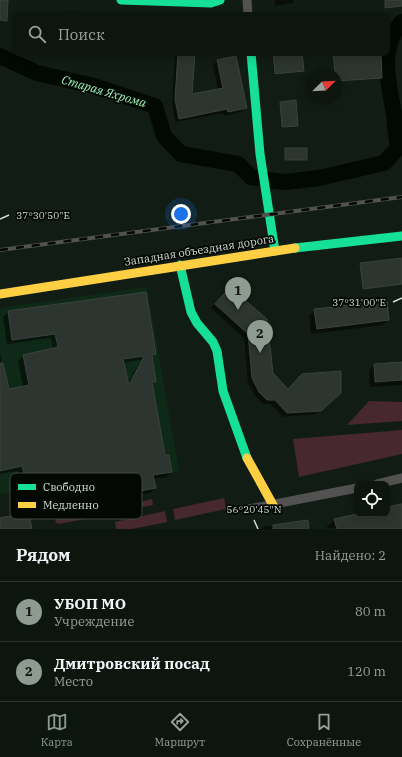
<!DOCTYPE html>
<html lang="ru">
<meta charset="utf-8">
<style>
body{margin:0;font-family:"IBM Plex Serif",serif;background:#161e18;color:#f1f3f6}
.controls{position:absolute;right:12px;bottom:12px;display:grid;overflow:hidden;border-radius:8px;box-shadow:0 2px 10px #0003}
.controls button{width:36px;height:36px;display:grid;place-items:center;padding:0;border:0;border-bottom:1px solid #2d342f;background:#0d150f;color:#f1f3f6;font:20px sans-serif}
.compass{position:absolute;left:306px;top:68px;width:36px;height:36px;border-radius:50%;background:#0d150f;box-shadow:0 2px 10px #0003;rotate:66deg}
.you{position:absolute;left:181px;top:214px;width:14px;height:14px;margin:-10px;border:3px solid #fff;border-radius:50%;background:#1a73e8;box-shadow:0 0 0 6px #1a73e833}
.badge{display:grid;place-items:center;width:26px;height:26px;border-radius:50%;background:#8e9b91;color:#111;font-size:13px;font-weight:700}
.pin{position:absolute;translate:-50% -33px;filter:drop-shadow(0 1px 2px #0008)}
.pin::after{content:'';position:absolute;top:21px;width:14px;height:12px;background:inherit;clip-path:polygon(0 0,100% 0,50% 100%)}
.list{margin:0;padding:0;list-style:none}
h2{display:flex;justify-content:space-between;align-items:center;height:52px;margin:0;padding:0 16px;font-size:17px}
h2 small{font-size:13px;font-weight:400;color:#9a9f9e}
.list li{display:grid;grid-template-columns:26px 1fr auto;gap:12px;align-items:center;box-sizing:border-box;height:60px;padding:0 16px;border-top:1px solid #2d342f}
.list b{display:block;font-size:15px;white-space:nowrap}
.list p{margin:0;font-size:13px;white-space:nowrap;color:#9a9f9e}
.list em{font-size:13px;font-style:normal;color:#9a9f9e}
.icon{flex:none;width:22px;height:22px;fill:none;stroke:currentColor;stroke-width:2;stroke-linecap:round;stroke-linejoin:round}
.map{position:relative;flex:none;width:402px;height:529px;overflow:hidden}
.search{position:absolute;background:#0d150f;box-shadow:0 2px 10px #0003;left:12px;right:12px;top:12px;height:44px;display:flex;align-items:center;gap:10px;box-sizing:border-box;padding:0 14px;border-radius:8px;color:#9a9f9e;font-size:15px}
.sheet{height:172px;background:#0d150f}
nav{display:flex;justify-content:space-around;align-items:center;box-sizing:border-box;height:56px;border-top:1px solid #2d342f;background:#0d150f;font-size:11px;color:#9a9f9e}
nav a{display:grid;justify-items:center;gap:2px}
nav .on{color:#8e9b91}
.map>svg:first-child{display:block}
.built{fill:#0f2918}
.green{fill:#47282f}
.shadow{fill:#0007;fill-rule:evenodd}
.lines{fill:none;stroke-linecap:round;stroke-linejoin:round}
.river{stroke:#020902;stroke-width:16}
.building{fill:#2c352f;stroke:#3a433c;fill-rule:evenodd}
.street{stroke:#535151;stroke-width:9}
.fast{stroke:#16e098;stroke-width:9}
.slow{stroke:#ffcf43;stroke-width:9}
.rail-casing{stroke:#515350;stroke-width:4}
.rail{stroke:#030804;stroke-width:2.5;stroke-dasharray:8;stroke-linecap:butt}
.ticks{fill:none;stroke:#d2dfd5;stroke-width:1.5}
.labels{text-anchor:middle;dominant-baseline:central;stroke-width:3.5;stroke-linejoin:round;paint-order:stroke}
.street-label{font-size:11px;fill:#d2dfd5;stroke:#030804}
.water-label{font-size:12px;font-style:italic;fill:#9ff4b7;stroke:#030804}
.key{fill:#030804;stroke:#414843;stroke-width:1}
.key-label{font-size:11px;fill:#d2dfd5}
.ticks-label{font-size:10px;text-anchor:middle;fill:#d2dfd5;stroke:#030804;stroke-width:3.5;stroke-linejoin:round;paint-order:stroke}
</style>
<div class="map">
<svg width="402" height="529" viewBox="0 0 402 529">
<rect width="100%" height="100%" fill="#111c14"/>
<polygon class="built" points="147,287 179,471 154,475 156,488 140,491 141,497 75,510 74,507 29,516 30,507 21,509 18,491 0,495 0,308"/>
<g class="green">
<polygon points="369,401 402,402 402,421 347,425"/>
<polygon points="402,430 402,454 299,477 293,439"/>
<polygon points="224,498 226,509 175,520 173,509"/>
<polygon points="152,499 153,505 113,513 112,508"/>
<polygon points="104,509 105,515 59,524 55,522 57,518 72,514 73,516"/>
<polygon points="165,511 167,522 132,529 116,529 115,522"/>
</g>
<g class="shadow">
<polygon points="275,0 293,0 293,3 275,6"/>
<polygon points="384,0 400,0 400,6 385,8"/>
<polygon points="70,11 83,12 83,15 68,15"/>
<polygon points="154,14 155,15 138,15"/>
<polygon points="176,53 194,53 191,95 218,90 213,65 217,61 245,108 241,112 224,116 223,113 175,122 172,104 175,55"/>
<polygon points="272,53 301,53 302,71 274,75"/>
<polygon points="332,53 380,53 381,77 336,81"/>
<polygon points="280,103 297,125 296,126 281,127"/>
<polygon points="285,149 306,160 284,161"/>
<polygon points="402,259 402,284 362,289 360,264"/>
<polygon points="230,288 272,374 288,390 336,397 316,414 283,417 271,404 263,404 255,396 248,383 244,338 211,308"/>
<polygon points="315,310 388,320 383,325 311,334 309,316"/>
<path d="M8 312 155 354 151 357 155 381 152 385 164 457 171 472 166 477 153 479 155 488 150 493 140 495 135 501 70 514 69 508 52 512 49 499 39 501 35 479 20 483 17 471 0 474V353L8 390 23 387 18 361 23 356 53 350 51 338 7 344 3 317ZM141 360 127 384 122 363Z"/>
<polygon points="402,363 402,385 370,387 369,370 374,365"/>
<polygon points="402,505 402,529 326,528 334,520 362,514 387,514 387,509"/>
<polygon points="307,521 308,529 262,529 263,527"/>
</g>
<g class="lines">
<path class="river" d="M0 56 37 73 94 86 155 106 164 136 181 154 238 164 251 177 275 181 286 182 319 178 384 163 398 148C396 137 395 126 394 114 389 84 378 48 402 22"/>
</g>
<g class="building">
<polygon points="0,0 8,0 7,21 0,20"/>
<polygon points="385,0 402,0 402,6 385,8"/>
<polygon points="178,53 195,53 192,94 223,88 217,60 236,56 247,108 228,112 227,109 179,119 175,99"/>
<polygon points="273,53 302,53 304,71 275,74"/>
<polygon points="333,53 381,53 382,78 336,81"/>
<polygon points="296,100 298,126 282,127 280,102"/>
<rect x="285" y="148" width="22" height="12"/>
<polygon points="402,258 402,284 363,289 360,263"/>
<polygon points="230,287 267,319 273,373 288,389 302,374 341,371 341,393 321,411 287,413 275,400 267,400 259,392 252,378 248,334 215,304"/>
<path d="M146 292 156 354 152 355 156 382H152L165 455H169L172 472 153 475 156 488 140 491 141 497 75 510 74 504 57 507 54 495 44 497 40 475 25 478 22 466 0 471V363H3L9 389 29 385 23 355 58 347 55 334 12 340 8 311ZM144 356 129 385 123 359Z"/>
<polygon points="387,301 389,320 317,329 314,309"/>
<polygon points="402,362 402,380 375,382 374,364"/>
<polygon points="402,504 402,529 337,529 334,519 357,514 387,514 387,507"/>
<polygon points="28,509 32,529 0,529 0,518 20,514 20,511"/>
<polygon points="308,520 309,529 273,529 273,525"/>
</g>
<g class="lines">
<g class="street">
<polyline points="247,0 248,15"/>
<polyline points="377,484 402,478"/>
<polyline points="249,509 357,488"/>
</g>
<g class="fast">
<polyline points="121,0 211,3 220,0"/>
<polyline points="251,53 260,154 275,251"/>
<polyline points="295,248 402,236"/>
<polyline points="180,265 191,312 197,323 213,342 217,351 223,391 247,458"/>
</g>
<g class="slow">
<polyline points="0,294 295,248"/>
<polyline points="247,458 273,505"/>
</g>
<g class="rail-casing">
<polyline id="rail" points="0,250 402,197"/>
</g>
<use href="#rail" class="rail"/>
</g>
<path class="ticks" d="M0 219 9 215M393 302 402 298M254 520 258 529"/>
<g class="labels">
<g class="street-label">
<text transform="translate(199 250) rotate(-9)">Западная объездная дорога</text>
</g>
<g class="water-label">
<text transform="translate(104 91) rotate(16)">Старая Яхрома</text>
</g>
</g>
<rect x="10" y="473" width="132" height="46" rx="6" class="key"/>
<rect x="18" y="484" width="18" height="6" fill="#16e098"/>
<rect x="18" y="502" width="18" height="6" fill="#ffcf43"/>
<g class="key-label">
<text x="43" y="491">Свободно</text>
<text x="43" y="509">Медленно</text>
</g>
<g class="ticks-label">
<text x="43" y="219">37°30'50"E</text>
<text x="359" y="306">37°31'00"E</text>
<text x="254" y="513">56°20'45"N</text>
</g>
</svg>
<div class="controls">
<button><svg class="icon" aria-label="locate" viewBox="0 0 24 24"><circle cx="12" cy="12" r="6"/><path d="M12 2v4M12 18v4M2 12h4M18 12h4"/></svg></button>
</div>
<svg class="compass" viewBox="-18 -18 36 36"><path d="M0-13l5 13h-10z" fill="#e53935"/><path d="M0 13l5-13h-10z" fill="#9a9f9e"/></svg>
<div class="you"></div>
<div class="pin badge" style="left:238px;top:310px">1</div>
<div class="pin badge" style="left:260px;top:353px">2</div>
<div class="search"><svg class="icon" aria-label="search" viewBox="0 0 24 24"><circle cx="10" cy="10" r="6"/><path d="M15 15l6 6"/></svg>Поиск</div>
</div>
<section class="sheet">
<h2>Рядом<small>Найдено: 2</small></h2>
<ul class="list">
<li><span class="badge">1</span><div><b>УБОП МО</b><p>Учреждение</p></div><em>80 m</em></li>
<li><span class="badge">2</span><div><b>Дмитровский посад</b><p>Место</p></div><em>120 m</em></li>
</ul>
</section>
<nav>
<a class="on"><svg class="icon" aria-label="map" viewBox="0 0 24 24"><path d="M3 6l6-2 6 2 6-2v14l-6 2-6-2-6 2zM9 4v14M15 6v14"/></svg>Карта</a>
<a><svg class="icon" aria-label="directions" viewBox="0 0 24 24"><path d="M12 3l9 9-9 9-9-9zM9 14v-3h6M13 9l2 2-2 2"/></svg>Маршрут</a>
<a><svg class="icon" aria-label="saved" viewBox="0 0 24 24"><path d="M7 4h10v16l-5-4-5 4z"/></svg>Сохранённые</a>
</nav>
